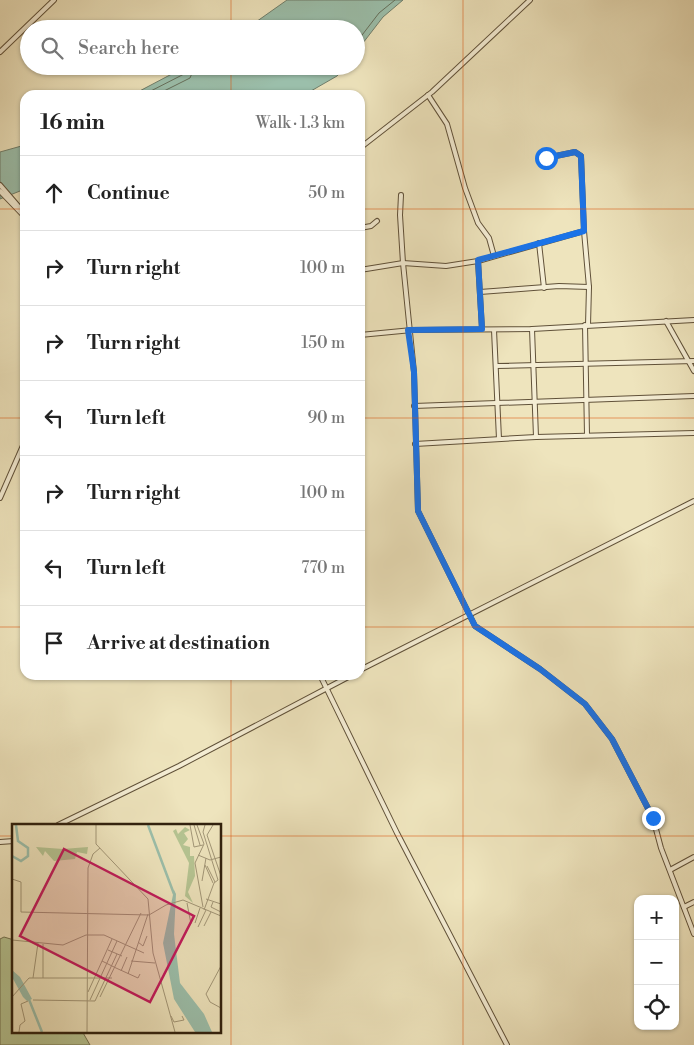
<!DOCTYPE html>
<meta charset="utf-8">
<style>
body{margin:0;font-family:"Libre Bodoni",serif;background:#f6f6f6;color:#222}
.controls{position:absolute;right:15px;bottom:15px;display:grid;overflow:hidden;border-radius:10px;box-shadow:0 1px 4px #0004}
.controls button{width:45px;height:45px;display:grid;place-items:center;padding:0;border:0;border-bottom:1px solid #e0e0e0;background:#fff;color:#222;font:25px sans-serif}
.stop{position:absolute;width:15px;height:15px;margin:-11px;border:4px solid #1a73e8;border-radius:50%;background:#fff}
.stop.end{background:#1a73e8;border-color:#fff;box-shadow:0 1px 5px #0008}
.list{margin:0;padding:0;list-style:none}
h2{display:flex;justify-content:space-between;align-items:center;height:65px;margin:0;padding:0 20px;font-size:21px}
h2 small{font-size:16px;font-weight:400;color:#767676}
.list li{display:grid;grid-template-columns:32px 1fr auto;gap:15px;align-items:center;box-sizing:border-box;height:75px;padding:0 20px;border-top:1px solid #e0e0e0}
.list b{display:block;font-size:19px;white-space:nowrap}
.list em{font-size:16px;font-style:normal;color:#767676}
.icon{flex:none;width:28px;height:28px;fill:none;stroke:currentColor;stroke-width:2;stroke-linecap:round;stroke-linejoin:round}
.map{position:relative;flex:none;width:694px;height:1045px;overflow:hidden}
.search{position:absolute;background:#fff;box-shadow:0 1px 4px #0004;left:20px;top:20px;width:345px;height:55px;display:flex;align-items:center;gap:12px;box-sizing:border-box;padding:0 18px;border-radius:28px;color:#767676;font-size:19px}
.panel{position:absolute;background:#fff;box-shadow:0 1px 4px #0004;left:20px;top:90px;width:345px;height:590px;border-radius:15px}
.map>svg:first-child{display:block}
.green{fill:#b6c593;stroke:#737250}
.water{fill:#9bbfab;stroke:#707f6c}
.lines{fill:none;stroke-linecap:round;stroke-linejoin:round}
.shore{stroke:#66705c;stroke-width:1}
.street-casing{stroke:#605139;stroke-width:6}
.street{stroke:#f4edd4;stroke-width:4}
.route{stroke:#1a73e8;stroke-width:6}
.grid{fill:none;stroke:#df560c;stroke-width:1;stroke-opacity:0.55}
.inset-river{fill:none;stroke:#9bbfab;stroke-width:2.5}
.inset-road{fill:none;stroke:#a29677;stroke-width:1}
.view{fill:#c2185b;fill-opacity:0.15;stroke:#c2185b;stroke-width:2.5}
.inset-edge{fill:none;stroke:#30200d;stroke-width:2.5}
</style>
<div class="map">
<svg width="694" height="1045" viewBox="0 0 694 1045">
<rect width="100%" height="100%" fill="#eee4bd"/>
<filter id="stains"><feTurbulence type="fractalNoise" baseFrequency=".004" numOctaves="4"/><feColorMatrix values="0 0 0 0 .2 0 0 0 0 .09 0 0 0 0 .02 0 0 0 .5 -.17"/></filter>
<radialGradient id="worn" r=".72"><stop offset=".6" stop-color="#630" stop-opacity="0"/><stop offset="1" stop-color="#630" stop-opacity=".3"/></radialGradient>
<polygon class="green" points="4,937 14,940 14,1031 82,1031 90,1045 0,1045 0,939"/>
<g class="water">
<polygon points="287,0 403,0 383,17 356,52 356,29 246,29"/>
<polygon points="187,66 347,66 337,76 304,95 132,95"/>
<polygon points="25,145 25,189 0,199 0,152"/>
</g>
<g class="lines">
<g class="shore">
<polyline points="356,43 379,13 395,0"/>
<polyline points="143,95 186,73 189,66"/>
<polyline points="156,95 190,78 195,66"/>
</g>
<g class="street-casing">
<g id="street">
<polyline points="0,52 54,0"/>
<polyline points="428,95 447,124 465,188 478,223 489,238 494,256"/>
<polyline points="360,148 432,92 530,0"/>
<polyline points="546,158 575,152 581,156 584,231 589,287 588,325"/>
<polyline points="0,185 25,214"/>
<polyline points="0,191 25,217"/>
<polyline points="401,195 400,215 403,263 414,372 418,511 475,626 540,669 585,704 612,739 653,818 661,848 694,934"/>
<polyline points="360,217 361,228"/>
<polyline points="360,228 371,226 377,221"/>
<polyline points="539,243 544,288"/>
<polyline points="360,244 360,253"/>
<polyline points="478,261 482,329"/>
<polyline points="360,270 403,263 446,266 478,261 584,231"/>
<polyline points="480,292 559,286 589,287"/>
<polyline points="666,321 694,371"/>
<polyline points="585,325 587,435"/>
<polyline points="532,329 536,437"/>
<polyline points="494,330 499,439"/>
<polyline points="360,335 412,330 532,329 694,320"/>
<polyline points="496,366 694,361"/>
<polyline points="414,406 694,396"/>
<polyline points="415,444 536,437 694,433"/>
<polyline points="0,498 25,441"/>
<polyline points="360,670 694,501"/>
<polyline points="320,675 397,833 507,1045"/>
<polyline points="58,825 179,766 352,675"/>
<polyline points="0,842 14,841"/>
<polyline points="670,870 694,857"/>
<polyline points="684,907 694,902"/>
</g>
</g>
<use href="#street" class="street"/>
</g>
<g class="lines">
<polyline class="route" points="546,158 575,152 581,156 584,231 478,260 482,329 408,330 414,372 418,511 475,626 540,669 585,704 612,739 653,818"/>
</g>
<path class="grid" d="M231 0V29M463 0V1045M231 66V95M0 209H25M360 209H694M0 418H25M360 418H694M0 627H25M360 627H694M231 675V1045M0 836H14M220 836H694"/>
<g transform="translate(12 824)">
<rect width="209" height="209" fill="#eee4bd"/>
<path d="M173 3 178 6 172 9 176 15 171 21 178 23V32H182L183 52 176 68 181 79 173 72 177 39 161 7 164 5 166 10ZM24 23 51 25 76 23 75 30 65 28 63 35 42 37 33 27 31 32Z" fill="#b6c593"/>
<path d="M162 66 164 70 162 110 168 159 192 190 200 208H183L162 175 151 119ZM0 146 8 153 20 175 15 177 11 173 0 153Z" fill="#9bbfab"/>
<path class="inset-river" d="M136 1 162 70M0 32 9 37 16 32V24L6 17 4 1M16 173 30 208"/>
<path class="inset-road" d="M84 1V20L136 75 141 129 163 208M178 1 182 23 191 21M182 1 188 21M185 1 192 20 183 39 191 83M201 1 195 11 209 52M186 31 198 36 209 33M193 41 201 59M195 42 203 58M0 55 9 58V88L137 91M190 57 194 34M194 75 209 80M201 78 199 83 209 88M175 79 179 100M192 86 202 59 206 56 191 8 193 1M137 91 154 81 171 76 209 92M183 99 188 84M192 102 199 88M186 103 194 86M0 116 51 121 74 111H92L132 129M126 118 131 122 135 112M96 126 110 132M90 137 104 144M119 137 143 139M209 142 194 170 198 178 209 184M104 144 126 154 128 150M109 147 115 133M116 150 136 90M21 154 26 119M31 154V120M76 168 100 115M0 173 17 154H100M88 173 129 89M21 176 83 177 105 130M78 176 105 117M159 192 162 198 172 196 170 192M7 208 8 201 13 197 9 180 16 177M75 208 76 44 81 30 88 24"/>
<path class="view" d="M52 25 182 92 138 178 8 112Z"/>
<rect width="209" height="209" class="inset-edge"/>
</g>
<rect width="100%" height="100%" filter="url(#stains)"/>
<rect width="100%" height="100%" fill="url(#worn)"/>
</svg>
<div class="controls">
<button>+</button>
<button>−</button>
<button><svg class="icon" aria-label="locate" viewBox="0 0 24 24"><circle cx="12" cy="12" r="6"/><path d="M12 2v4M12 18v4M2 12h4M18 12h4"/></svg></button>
</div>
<div class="stop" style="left:546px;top:158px"></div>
<div class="stop end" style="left:653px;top:818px"></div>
<div class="search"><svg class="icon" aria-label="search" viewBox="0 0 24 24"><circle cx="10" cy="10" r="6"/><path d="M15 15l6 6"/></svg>Search here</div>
<section class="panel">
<h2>16 min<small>Walk · 1.3 km</small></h2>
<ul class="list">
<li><svg class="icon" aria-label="ahead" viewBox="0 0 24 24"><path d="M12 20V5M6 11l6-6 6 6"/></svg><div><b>Continue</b></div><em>50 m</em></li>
<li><svg class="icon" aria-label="right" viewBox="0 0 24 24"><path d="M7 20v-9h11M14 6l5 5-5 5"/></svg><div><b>Turn right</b></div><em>100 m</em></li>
<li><svg class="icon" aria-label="right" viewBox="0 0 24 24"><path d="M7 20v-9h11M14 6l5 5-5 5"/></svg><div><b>Turn right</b></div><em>150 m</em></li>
<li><svg class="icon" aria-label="left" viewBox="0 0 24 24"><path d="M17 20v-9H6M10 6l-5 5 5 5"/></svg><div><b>Turn left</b></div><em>90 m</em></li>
<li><svg class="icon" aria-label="right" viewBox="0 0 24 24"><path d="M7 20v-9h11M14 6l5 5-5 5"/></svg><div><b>Turn right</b></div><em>100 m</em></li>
<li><svg class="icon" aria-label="left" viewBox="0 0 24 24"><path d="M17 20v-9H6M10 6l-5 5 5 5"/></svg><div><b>Turn left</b></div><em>770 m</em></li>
<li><svg class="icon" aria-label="arrive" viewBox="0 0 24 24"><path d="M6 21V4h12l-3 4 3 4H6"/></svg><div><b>Arrive at destination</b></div></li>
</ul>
</section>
</div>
